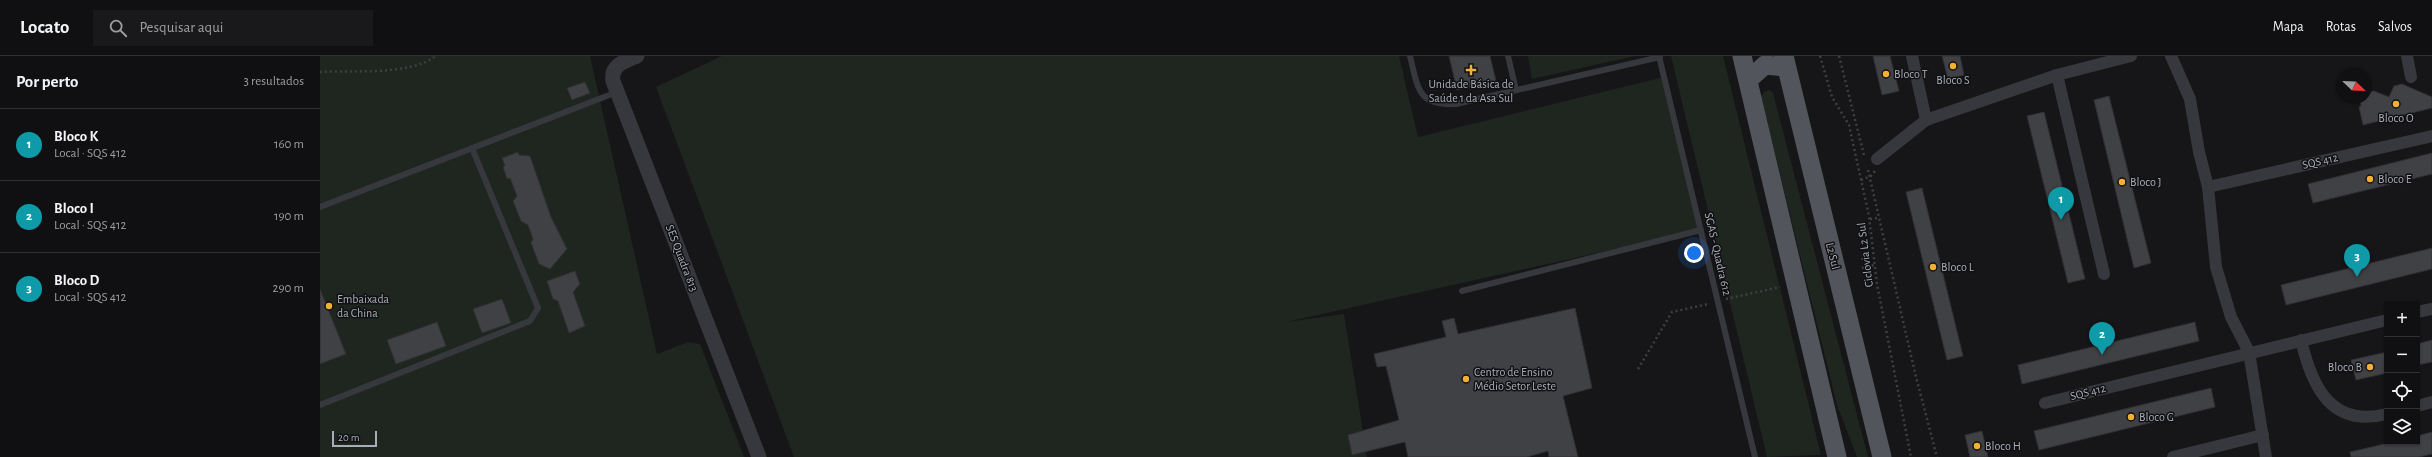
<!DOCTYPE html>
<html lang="pt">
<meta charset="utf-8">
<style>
body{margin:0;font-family:"Alegreya Sans",sans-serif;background:#19191b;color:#f1f3f6}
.controls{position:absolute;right:12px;bottom:12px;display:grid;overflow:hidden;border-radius:0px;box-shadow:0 1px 3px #0004}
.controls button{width:36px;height:36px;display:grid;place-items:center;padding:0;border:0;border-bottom:1px solid #303032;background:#101012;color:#f1f3f6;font:20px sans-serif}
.compass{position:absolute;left:2016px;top:12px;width:36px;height:36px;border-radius:50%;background:#101012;box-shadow:0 1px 3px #0004;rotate:113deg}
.scale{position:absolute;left:12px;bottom:10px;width:45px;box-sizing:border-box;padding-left:4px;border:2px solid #a8adb8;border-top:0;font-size:11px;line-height:14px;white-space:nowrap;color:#a8adb8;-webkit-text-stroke:3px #111113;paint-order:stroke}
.you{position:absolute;left:1374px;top:197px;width:14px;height:14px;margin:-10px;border:3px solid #fff;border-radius:50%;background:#1a73e8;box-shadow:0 0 0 6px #1a73e833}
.badge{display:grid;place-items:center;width:26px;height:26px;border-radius:50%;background:#f2b134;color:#fff;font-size:13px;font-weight:700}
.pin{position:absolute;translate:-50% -33px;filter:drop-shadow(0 1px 2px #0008)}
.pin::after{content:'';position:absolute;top:21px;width:14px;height:12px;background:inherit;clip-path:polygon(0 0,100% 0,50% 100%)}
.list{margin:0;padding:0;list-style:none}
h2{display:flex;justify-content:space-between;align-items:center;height:52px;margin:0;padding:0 16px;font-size:17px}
h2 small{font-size:13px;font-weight:400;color:#9c9d9f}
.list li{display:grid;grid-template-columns:26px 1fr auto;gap:12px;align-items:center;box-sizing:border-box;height:72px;padding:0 16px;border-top:1px solid #303032}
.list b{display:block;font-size:15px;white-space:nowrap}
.list p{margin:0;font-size:13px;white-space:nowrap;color:#9c9d9f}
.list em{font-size:13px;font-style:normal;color:#9c9d9f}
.icon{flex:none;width:22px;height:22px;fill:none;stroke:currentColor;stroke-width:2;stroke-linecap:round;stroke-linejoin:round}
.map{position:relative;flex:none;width:2112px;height:401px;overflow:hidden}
header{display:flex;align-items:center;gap:24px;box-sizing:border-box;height:56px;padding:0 20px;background:#101012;border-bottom:1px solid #303032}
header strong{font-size:19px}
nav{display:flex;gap:22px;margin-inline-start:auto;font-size:14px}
.search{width:280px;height:36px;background:#19191b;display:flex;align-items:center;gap:10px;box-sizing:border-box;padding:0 14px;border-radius:0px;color:#9c9d9f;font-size:15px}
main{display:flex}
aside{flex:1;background:#101012}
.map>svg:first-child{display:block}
.green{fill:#1e261f}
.building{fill:#404145;stroke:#303034}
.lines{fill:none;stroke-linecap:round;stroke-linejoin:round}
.path{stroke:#3d3f44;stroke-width:2.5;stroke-dasharray:2 3;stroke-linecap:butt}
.service{stroke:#37383d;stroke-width:6}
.minor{stroke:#37383d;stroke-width:12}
.tertiary{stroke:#37383d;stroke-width:15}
.primary{stroke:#53555c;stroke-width:19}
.poi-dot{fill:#f2b134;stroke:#111113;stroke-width:1.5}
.labels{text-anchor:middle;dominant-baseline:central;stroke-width:3;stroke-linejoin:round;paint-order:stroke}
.poi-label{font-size:12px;fill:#a8adb8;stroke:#111113;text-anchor:start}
.street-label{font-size:12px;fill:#a8adb8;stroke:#111113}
</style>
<header>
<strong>Locato</strong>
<div class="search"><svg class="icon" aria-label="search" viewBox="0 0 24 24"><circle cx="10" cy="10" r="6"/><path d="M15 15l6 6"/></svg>Pesquisar aqui</div>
<nav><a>Mapa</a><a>Rotas</a><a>Salvos</a></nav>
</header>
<main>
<aside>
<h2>Por perto<small>3 resultados</small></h2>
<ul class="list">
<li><span class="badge" style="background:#0f9aa8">1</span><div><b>Bloco K</b><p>Local · SQS 412</p></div><em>160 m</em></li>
<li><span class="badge" style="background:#0f9aa8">2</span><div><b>Bloco I</b><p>Local · SQS 412</p></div><em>190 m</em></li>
<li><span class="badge" style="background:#0f9aa8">3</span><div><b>Bloco D</b><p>Local · SQS 412</p></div><em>290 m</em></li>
</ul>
</aside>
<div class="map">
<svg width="2112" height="401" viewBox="0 0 2112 401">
<rect width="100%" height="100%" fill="#161618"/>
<g class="green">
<polygon points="0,0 270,0 337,298 368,286 380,288 424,401 0,401"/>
<polygon points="402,0 1079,0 1098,81 1344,21 1381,174 966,266 1024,258 1047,401 474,401 336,31"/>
<polygon points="1208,0 1315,0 1212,23"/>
<polygon points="1351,0 1403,0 1501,399 1447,401"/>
<polygon points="1449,34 1453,37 1548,401 1537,401 1517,349 1441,41 1444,36"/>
</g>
<g class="building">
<polygon points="1129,0 1170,0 1176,25 1137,34"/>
<polygon points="1553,0 1570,0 1579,35 1562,39"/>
<polygon points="1622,0 1640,0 1644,19 1628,23"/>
<polygon points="265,26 270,37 252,44 247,32"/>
<polygon points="2082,28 2112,41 2112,52 2043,69 2039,51 2041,50 2040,45 2046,43 2046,37 2054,35 2069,41 2074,30"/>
<polygon points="1789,40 1831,207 1814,212 1774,44"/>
<polygon points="1724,56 1765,223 1748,227 1707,60"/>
<polygon points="198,96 199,99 210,100 231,161 247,193 230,213 219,208 211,187 213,183 208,169 201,165 193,145 197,140 190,122 187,123 183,111 185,110 182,102"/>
<polygon points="2112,97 2112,118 1993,147 1988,128"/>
<polygon points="1602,132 1643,300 1627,304 1586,136"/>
<polygon points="2112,192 2112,213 1966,249 1961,229"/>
<polygon points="255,215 260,228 253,236 265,270 249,277 238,245 233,243 227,225"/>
<polygon points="0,233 26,298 0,308"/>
<polygon points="182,243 191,267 162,277 153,253"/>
<polygon points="1255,252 1272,332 1243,340 1258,401 1229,401 1228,395 1207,401 1088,401 1085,386 1032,399 1028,379 1079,364 1066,310 1057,311 1054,298 1126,281 1122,265 1134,262 1138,278"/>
<polygon points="117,266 126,290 76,308 67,284"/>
<polygon points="1875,266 1879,285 1702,328 1698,309"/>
<polygon points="2112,284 2112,306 2097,309 2097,288"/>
<polygon points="2067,296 2067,317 2036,324 2031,304"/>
<polygon points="1891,332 1895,351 1719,394 1714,375"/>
<polygon points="1662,375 1668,401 1650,401 1645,379"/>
<polygon points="2112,376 2112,398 2099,401 2031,401 2030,396 2073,386 2097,386 2097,380"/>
</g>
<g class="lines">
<g class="path">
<polyline points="1500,0 1512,41 1529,69 1549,160 1557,228 1591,401"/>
<polyline points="1519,0 1544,99"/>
<path d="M0 16C33 14 89 20 116 0"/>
<polyline points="1548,114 1596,321 1617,401"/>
<polyline points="1541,124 1551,120 1555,115"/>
<polyline points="1550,163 1558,162"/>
<polyline points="1542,212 1554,209"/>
<polyline points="1406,243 1460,231"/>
<polyline points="1318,313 1352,256 1388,248"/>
</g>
<g class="service">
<path d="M1090 0C1098 32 1097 50 1136 48L1340 1"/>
<polyline points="1188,0 1196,34"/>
<polyline points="1339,0 1435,401"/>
<polyline points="0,151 297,36"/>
<polyline points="1142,235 1381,174"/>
<polyline points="0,349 210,265 218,252 152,92"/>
</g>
<g class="minor">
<polyline points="1592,0 1606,64"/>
<polyline points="1851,0 1870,43 1879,96 1888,131 1896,211 1911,261 1929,296 1946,401"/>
<polyline points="2087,0 2091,21"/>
<polyline points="1737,19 1784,218"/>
<polyline points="1557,103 1606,64 1737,19 1811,0"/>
<polyline points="1888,131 2112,80"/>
<polyline points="2097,256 2112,253"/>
<path d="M1981 284C1992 331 2011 372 2067 358"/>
<polyline points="1725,347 2067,264"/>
<polyline points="2097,350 2112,346"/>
<polyline points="1853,401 1943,379"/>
</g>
<path class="tertiary" d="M317 0C305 5 290 9 293 25L439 401"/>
<g class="primary">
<polyline points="1422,0 1517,401"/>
<polyline points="1464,0 1562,401"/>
<polyline points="1428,24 1445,9 1466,11"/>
</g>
</g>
<g class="poi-dot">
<circle cx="1633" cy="10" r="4"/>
<path d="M1149 8h4v4h4v4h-4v4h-4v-4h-4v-4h4z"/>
<circle cx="1566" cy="18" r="4"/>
<circle cx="2076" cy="48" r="4"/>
<circle cx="2050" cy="123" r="4"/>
<circle cx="1802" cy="126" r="4"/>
<circle cx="1613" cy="211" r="4"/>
<circle cx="9" cy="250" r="4"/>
<circle cx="2050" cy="311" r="4"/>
<circle cx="1146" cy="323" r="4"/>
<circle cx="1811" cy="361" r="4"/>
<circle cx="1657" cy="390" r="4"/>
</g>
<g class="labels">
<g class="poi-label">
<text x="1574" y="18">Bloco T</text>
<text x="1633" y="24" text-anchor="middle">Bloco S</text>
<text x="1151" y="28" text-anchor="middle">Unidade Básica de<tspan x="1151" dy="14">Saúde 1 da Asa Sul</tspan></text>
<text x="2076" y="62" text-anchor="middle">Bloco O</text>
<text x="2058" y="123">Bloco E</text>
<text x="1810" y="126">Bloco J</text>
<text x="1621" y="211">Bloco L</text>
<text x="17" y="243">Embaixada<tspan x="17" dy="14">da China</tspan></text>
<text x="2042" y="311" text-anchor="end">Bloco B</text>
<text x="1154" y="316">Centro de Ensino<tspan x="1154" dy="14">Médio Setor Leste</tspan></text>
<text x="1819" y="361">Bloco G</text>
<text x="1665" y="390">Bloco H</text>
</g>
<g class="street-label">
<text transform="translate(2000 105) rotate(-13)">SQS 412</text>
<text transform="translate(1398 198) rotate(77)">SGAS - Quadra 612</text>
<text transform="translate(1545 199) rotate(-97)">Ciclovia L2 Sul</text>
<text transform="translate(1513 200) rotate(76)">L2 Sul</text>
<text transform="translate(362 202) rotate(69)">SES Quadra 813</text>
<text transform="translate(1768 336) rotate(-14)">SQS 412</text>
</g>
</g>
</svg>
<div class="controls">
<button>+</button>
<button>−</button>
<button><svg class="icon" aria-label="locate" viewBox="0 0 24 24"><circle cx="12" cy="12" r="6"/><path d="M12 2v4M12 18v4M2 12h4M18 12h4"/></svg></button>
<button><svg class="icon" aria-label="layers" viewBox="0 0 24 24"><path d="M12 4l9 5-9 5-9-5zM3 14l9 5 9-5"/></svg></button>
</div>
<svg class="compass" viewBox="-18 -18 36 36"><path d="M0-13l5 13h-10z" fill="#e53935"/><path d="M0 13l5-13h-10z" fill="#9c9d9f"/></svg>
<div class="scale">20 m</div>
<div class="you"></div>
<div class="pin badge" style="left:1741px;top:164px;background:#0f9aa8">1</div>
<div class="pin badge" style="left:1782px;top:299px;background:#0f9aa8">2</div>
<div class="pin badge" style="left:2037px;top:221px;background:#0f9aa8">3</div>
</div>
</main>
